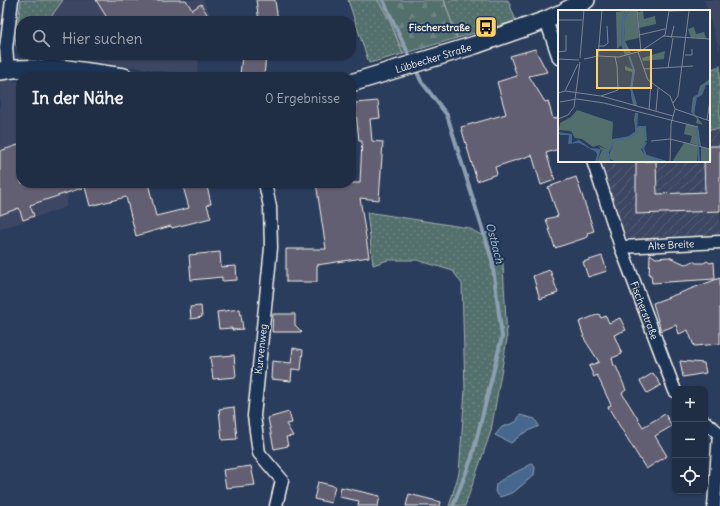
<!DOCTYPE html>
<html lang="de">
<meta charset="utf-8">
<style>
body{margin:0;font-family:Delius,sans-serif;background:#28364c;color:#f1f3f6}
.controls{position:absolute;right:12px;bottom:12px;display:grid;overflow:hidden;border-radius:8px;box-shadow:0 1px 3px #0004}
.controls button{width:36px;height:36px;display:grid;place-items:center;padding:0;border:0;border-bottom:1px solid #3d4a5e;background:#202e45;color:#f1f3f6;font:20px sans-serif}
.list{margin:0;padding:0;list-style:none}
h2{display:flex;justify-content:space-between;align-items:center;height:52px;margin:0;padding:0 16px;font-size:17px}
h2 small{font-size:13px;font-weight:400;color:#a2a8b3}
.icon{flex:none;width:22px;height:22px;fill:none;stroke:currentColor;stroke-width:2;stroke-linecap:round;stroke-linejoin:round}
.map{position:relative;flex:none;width:720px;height:506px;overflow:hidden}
.search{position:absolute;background:#202e45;box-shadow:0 1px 3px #0004;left:16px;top:16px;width:340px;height:44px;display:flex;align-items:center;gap:10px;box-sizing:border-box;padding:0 14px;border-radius:16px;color:#a2a8b3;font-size:15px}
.panel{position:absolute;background:#202e45;box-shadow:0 1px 3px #0004;left:16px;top:72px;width:340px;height:116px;border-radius:16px}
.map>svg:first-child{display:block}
.built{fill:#3c4763}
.industrial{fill:url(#industrial-furrows)}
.grass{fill:url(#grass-dots);stroke:#a4b0aa}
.forest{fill:url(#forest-firs);stroke:#a4b0aa}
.water{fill:#47688e;stroke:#8c9fb2}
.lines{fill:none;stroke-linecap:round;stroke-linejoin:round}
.stream{stroke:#8c9fb2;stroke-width:4}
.building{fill:#645f72;stroke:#f4f1e8}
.street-casing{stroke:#f4f1e8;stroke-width:15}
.secondary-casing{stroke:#f4f1e8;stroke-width:20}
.street{stroke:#1d3557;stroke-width:12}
.secondary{stroke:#1d3557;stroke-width:17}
.labels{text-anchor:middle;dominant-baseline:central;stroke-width:4;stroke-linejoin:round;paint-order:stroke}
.poi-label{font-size:10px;font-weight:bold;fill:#f4f1e8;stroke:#1d3557;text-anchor:end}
.street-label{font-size:10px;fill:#f4f1e8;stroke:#1d3557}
.water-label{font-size:11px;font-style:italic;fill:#b7c1c8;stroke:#1d3557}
.inset-river{fill:none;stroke:#47688e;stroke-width:2}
.inset-road{fill:none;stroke:#7b8594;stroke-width:1}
.view{fill:#ffd166;fill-opacity:0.15;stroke:#ffd166;stroke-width:2}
.inset-edge{fill:none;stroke:#f4f1e8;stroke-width:2}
</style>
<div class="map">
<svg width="720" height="506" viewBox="0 0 720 506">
<defs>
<pattern id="industrial-furrows" width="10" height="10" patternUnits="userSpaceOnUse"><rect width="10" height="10" fill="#3c4763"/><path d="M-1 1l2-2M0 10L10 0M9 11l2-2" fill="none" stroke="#596279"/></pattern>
<pattern id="grass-dots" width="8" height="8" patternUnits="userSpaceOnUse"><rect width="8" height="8" fill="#536f6d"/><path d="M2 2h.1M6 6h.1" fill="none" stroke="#6c8482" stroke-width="1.8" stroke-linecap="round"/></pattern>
<pattern id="forest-firs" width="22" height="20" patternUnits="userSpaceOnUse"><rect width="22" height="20" fill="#536f6d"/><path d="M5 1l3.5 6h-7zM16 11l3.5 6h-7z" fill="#6c8482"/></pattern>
</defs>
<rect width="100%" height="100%" fill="#2b3d5c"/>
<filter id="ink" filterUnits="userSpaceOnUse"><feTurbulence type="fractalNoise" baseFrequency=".025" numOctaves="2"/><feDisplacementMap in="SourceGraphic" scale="8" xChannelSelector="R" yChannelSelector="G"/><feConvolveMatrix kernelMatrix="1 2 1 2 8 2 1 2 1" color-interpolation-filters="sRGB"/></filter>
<g filter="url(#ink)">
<g class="built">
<polygon points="63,0 203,0 214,21 48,21"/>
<polygon points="704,0 720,0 720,53 709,16 709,11 708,11"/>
<polygon points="24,55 199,55 197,76 64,57 23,56"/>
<polygon points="7,80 21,82 21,183 70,183 66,207 0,229 0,81"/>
</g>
<polygon class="industrial" points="720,129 720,235 637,239 629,238 623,233 602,161 709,161 709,130"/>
<g class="grass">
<polygon points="21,0 63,0 48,21 21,21 21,54 15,44"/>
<polygon points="348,0 378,0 390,21 403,54 369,63"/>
<polygon points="444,0 508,0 516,21 457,38"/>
<polygon points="720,66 720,129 709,130 709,70"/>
<polygon points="367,212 469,228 481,235 491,231 503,264 507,339 491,431 465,506 449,506 459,473 465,390 462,284 453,271 417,260 388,260 373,265"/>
</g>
<polygon class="forest" points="378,0 444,0 457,38 403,54 390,21"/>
<g class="water">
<polygon points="520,415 535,419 539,426 522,434 511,443 495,435 502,427 516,422"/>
<path d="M533 463 535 468 534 475 514 492 500 497 495 492 496 484C507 475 520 471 533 463Z"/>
</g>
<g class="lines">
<g class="stream">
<polyline points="383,0 412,61"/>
<polyline points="415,67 421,81 447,115 492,260 502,337 472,457 453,506"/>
</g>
</g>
<g class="building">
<polygon points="96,0 186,0 192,10 201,4 211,21 109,21"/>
<polygon points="256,0 275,0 278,21 259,21"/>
<polygon points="535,49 547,72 529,76 545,102 548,101 553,119 559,117 559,149 546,153 555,180 541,185 532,155 495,167 497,174 477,181 461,127 506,114 497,82 517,76 510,56"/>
<polygon points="242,55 266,55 264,77 249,77 249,75 240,75"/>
<polygon points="378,101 380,118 370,119 372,141 383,142 379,200 360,198 369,257 317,265 317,282 286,282 286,249 326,249 316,183 360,183 362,141 359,141 355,103"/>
<polygon points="21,144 21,183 148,183 156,216 189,208 182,183 206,183 211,203 207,205 211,218 172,228 171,226 136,236 126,197 90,206 85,187 30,205 34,216 23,220 19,208 0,215 0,151"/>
<polygon points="709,146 720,146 720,211 636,214 636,161 656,161 657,194 705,192 704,161 709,161"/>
<polygon points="576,177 594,231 587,233 588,237 555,248 546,219 558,216 548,187"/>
<polygon points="220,252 221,267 236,266 237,280 222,281 222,277 191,280 189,255"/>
<polygon points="650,254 656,258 669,257 685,264 690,263 693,261 696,263 704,263 707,261 710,263 714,262 715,279 652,283 651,275 649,275"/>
<polygon points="602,256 607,271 588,277 583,262"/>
<polygon points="550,270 558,293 540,299 533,276"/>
<polygon points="720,278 720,344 694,346 688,330 679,334 676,325 661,331 653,303"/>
<polygon points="201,306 202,317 191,319 190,307"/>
<polygon points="240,309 243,329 232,330 232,328 219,329 217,312"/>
<polygon points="273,314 295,314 295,325 302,332 272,332"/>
<polygon points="599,314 601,318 606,316 609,323 620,318 626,330 614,335 622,354 612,358 614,366 616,366 626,390 622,393 643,427 665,414 672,426 655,436 667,456 646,469 608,407 611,405 597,375 594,377 589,366 599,362 585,340 579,322"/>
<polygon points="293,348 303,350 301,370 292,369 291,381 271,379 272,361 291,363"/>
<polygon points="234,355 236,377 213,379 210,357"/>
<polygon points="680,361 704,363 706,373 683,377"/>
<polygon points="653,373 661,385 647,393 640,381"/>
<polygon points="234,407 237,439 222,440 219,409"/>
<polygon points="289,412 292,423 286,424 293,436 286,437 288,446 274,449 268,418"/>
<polygon points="251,466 255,485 226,488 223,470"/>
<polygon points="318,482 335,486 331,503 314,499"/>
<polygon points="341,487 380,496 378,506 358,506 359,501 339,497"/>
<polygon points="409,494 441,502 440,506 406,506"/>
</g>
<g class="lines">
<g class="street-casing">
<g id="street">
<polyline points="546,20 559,58"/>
<polyline points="8,69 6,48 12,0"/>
<path id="s1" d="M593 161 621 247 675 391"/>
<polyline points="265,183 270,207 271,248 254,416 259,453 282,480 276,506"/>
<path id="s2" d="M621 247 720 242"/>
<polyline points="705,422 720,434"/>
<polyline points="714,506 719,433"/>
</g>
</g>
<g class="secondary-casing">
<g id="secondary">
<polyline points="565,11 586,0"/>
<polyline points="0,71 13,69 60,68 124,77"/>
<path id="s3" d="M351 83 475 45 546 20 559 14"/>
</g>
</g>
<use href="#street" class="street"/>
<use href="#secondary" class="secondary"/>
</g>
</g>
<defs>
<g id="bus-square" transform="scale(1.15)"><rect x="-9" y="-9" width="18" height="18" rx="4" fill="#ffd166" stroke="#1d3557"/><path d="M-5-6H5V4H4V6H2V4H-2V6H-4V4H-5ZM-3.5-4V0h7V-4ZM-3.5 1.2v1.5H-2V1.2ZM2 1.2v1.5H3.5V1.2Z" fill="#111"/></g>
</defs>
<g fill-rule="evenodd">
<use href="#bus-square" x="486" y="27"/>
</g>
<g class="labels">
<g class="poi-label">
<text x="470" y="27">Fischerstraße</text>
</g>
<g class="street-label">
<text stroke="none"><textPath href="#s3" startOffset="86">Lübbecker Straße</textPath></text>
<text stroke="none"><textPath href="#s2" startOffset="50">Alte Breite</textPath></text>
<text stroke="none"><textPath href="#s1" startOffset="158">Fischerstraße</textPath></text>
<text transform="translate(261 349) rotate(-84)">Kurvenweg</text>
</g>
<g class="water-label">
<text transform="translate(495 243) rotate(75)">Ostbach</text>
</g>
</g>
<g transform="translate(558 10)">
<rect width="152" height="152" fill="#2b3d5c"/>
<path d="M67 1 63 13 64 34 69 44 67 45 63 35 59 39 58 2ZM85 1 86 9 97 6 98 14 81 18 80 2ZM136 17 138 24 146 22 148 28H133L130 19ZM107 41 106 49 85 51 84 48ZM67 56 77 60 74 79 79 96 75 95 73 85 74 62 67 60ZM19 100 55 112 54 129 70 127 78 122 76 110 77 103H79L78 117 87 118V134L83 139 86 144 112 152H58L52 149 51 145 56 133 54 131 48 139 41 135 35 137 24 129 17 128 13 121 1 120 2 113 13 107ZM128 114 140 117 143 136 132 133 134 126 126 124ZM126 133 140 136 139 152H114ZM143 137 152 139V152L143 151Z" fill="#536f6d"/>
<path d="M58 0H71L66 11 67 31 73 43 69 44 64 34 63 13 67 1ZM152 69V75H148L144 85 138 88 136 103 145 115 138 113 139 109 133 102 135 87 140 84 142 76ZM53 130 57 132 51 142 52 151 39 152 44 140 40 136 48 139Z" fill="#536f6d"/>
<path d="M71 0H79L81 28 67 31 66 11Z" fill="#536f6d"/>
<path d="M0 122 14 124V133L21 130 32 138 43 139 39 152H37L39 145 38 142 21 133 10 134 11 125H2Z" fill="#47688e"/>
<path class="inset-river" d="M69 0 64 11 65 35 69 43M71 46 76 60 73 79 78 94M135 104 138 87 143 84 147 74H152M80 117H87L88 131M139 118 141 135M57 130 71 127 78 122 79 103M88 132 85 138 88 146 107 152M140 137 141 152M52 152 49 144 56 131"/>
<path class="inset-road" d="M79 0 83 41M111 1 152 0M0 10H24M81 25 107 19M105 26 152 29M113 28 116 16M41 36H46L50 33 49 16M0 42 8 41V25M80 42 90 70 112 86 117 99 113 114 112 152M127 45H134V39M40 46 44 0M22 48 26 0M0 49 21 50M26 49 40 46 61 47 83 41 107 25 111 1M110 58 115 28M86 59 135 56M7 81 43 86 115 106M0 83 7 81 20 54M43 86 60 80 59 56 57 47M2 92 19 89 46 93 140 117M115 93 120 86 131 1M117 99 152 111M91 100 93 73M98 101 100 78M0 109 10 105 16 97 22 52M149 110 152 90M93 131 112 129 152 139"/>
<path class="view" d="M39 40H93V78H39Z"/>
<rect width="152" height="152" class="inset-edge"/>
</g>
</svg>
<div class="controls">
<button>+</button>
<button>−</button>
<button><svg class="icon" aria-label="locate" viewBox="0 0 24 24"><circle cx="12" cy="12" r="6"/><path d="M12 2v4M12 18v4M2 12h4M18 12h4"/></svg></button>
</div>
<div class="search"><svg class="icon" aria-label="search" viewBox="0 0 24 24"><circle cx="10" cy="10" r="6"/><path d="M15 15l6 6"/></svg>Hier suchen</div>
<section class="panel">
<h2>In der Nähe<small>0 Ergebnisse</small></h2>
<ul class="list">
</ul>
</section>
</div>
